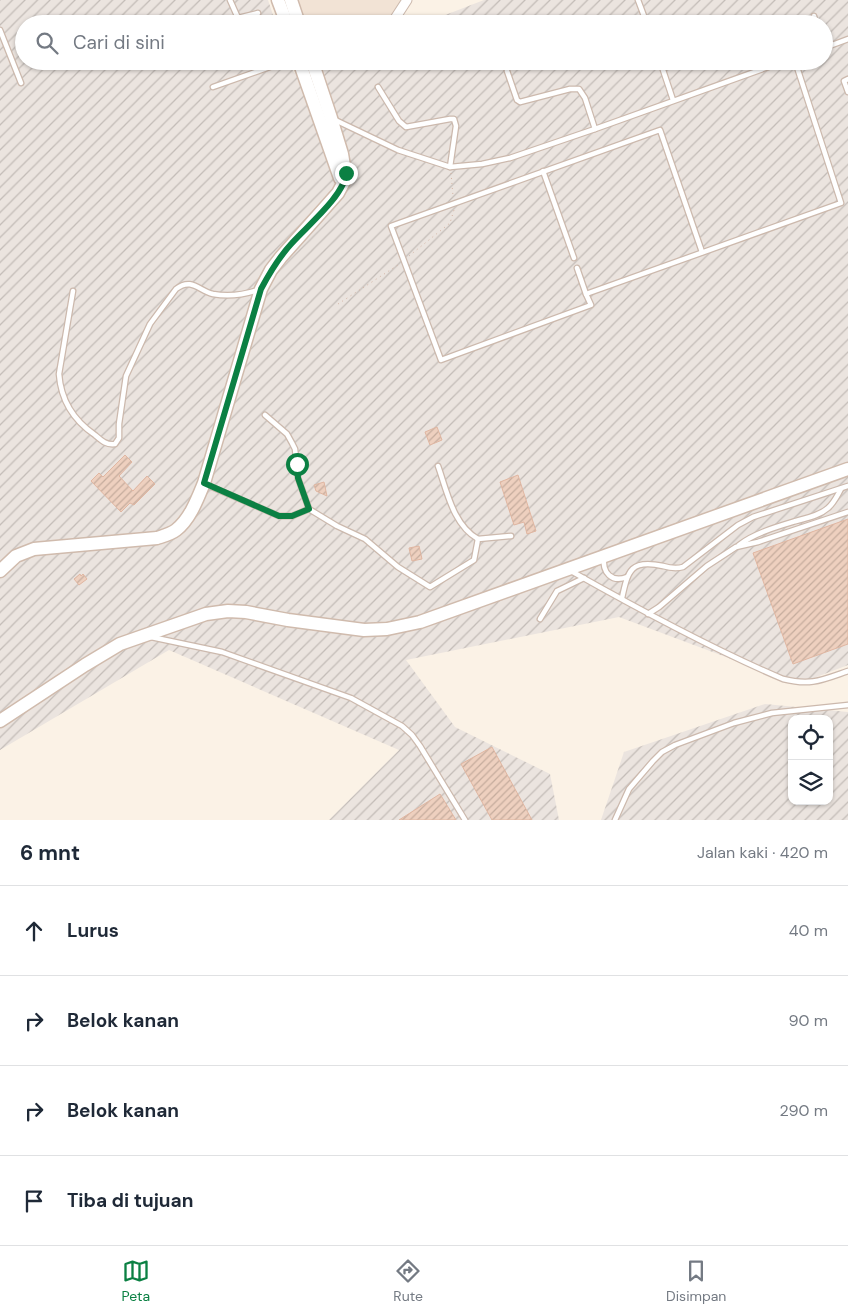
<!DOCTYPE html>
<html lang="id">
<meta charset="utf-8">
<style>
body{margin:0;font-family:"DM Sans",sans-serif;background:#f2f2f3;color:#1f2937}
.controls{position:absolute;right:15px;bottom:15px;display:grid;overflow:hidden;border-radius:10px;box-shadow:0 1px 4px #0004}
.controls button{width:45px;height:45px;display:grid;place-items:center;padding:0;border:0;border-bottom:1px solid #e0e1e3;background:#fff;color:#1f2937;font:25px sans-serif}
.stop{position:absolute;width:15px;height:15px;margin:-11px;border:4px solid #0b8043;border-radius:50%;background:#fff}
.stop.end{background:#0b8043;border-color:#fff;box-shadow:0 1px 5px #0008}
.list{margin:0;padding:0;list-style:none}
h2{display:flex;justify-content:space-between;align-items:center;height:65px;margin:0;padding:0 20px;font-size:21px}
h2 small{font-size:16px;font-weight:400;color:#747a83}
.list li{display:grid;grid-template-columns:32px 1fr auto;gap:15px;align-items:center;box-sizing:border-box;height:90px;padding:0 20px;border-top:1px solid #e0e1e3}
.list b{display:block;font-size:19px;white-space:nowrap}
.list em{font-size:16px;font-style:normal;color:#747a83}
.icon{flex:none;width:28px;height:28px;fill:none;stroke:currentColor;stroke-width:2;stroke-linecap:round;stroke-linejoin:round}
.map{position:relative;flex:none;width:848px;height:820px;overflow:hidden}
.search{position:absolute;background:#fff;box-shadow:0 1px 4px #0004;left:15px;right:15px;top:15px;height:55px;display:flex;align-items:center;gap:12px;box-sizing:border-box;padding:0 18px;border-radius:28px;color:#747a83;font-size:19px}
.sheet{height:425px;background:#fff}
nav{display:flex;justify-content:space-around;align-items:center;box-sizing:border-box;height:70px;border-top:1px solid #e0e1e3;background:#fff;font-size:14px;color:#747a83}
nav a{display:grid;justify-items:center;gap:2px}
nav .on{color:#0b8043}
.map>svg:first-child{display:block}
.residential{fill:#f2e3d5}
.industrial{fill:url(#industrial-furrows);fill-rule:evenodd}
.building{fill:url(#building-hatch);stroke:#e0b6a1}
.lines{fill:none;stroke-linecap:round;stroke-linejoin:round}
.lane-casing{stroke:#ccb9ad;stroke-width:7}
.street-casing{stroke:#ccb9ad;stroke-width:11}
.secondary-casing{stroke:#d0bbad;stroke-width:15}
.path{stroke:#d3b3a2;stroke-width:1;stroke-dasharray:1 4;stroke-linecap:butt}
.lane{stroke:#fff;stroke-width:4.5}
.street{stroke:#fff;stroke-width:9}
.secondary{stroke:#fff;stroke-width:12}
.route{stroke:#0b8043;stroke-width:6}
</style>
<div class="map">
<svg width="848" height="820" viewBox="0 0 848 820">
<defs>
<pattern id="industrial-furrows" width="10" height="10" patternUnits="userSpaceOnUse" patternTransform="scale(1.25)"><rect width="10" height="10" fill="#ebe4df"/><path d="M-1 1l2-2M0 10L10 0M9 11l2-2" fill="none" stroke="#c3bcb7"/></pattern>
<pattern id="building-hatch" width="6" height="6" patternUnits="userSpaceOnUse" patternTransform="scale(1.25)"><rect width="6" height="6" fill="#eed0bf"/><path d="M-1 1l2-2M0 6l6-6M5 7l2-2" fill="none" stroke="#c5ac9d"/></pattern>
</defs>
<rect width="100%" height="100%" fill="#fbf2e6"/>
<polygon class="residential" points="295,0 408,0 399,19 368,24 304,24"/>
<g class="industrial">
<polygon points="0,0 268,0 276,24 24,24 24,61 289,61 294,73 325,61 824,61 824,24 422,24 484,0 848,0 848,665 798,684 619,617 406,660 455,727 550,774 559,820 329,820 399,750 169,650 0,750"/>
<path d="M765 704 848 712V820H601L624 752ZM792 719H829V801H792Z"/>
</g>
<g class="building">
<polygon points="437,427 442,440 430,445 425,432"/>
<polygon points="125,455 132,462 119,476 133,491 147,476 155,484 134,505 130,503 121,512 91,481 99,473 103,477"/>
<polygon points="518,475 536,531 527,534 524,522 514,525 500,482"/>
<polygon points="324,482 327,496 316,491 314,485"/>
<polygon points="848,519 848,644 793,664 753,553"/>
<polygon points="419,546 422,559 412,561 409,548"/>
<polygon points="80,574 81,576 83,574 87,579 79,585 74,579"/>
<polygon points="492,747 532,820 492,820 461,764"/>
<polygon points="440,794 456,820 399,820"/>
</g>
<g class="lines">
<g class="lane-casing">
<g id="lane">
<polyline points="230,0 238,18 258,13"/>
<polyline points="638,0 647,24"/>
<polyline points="814,16 816,24"/>
<polyline points="0,30 21,83"/>
<polyline points="824,48 848,39"/>
<polyline points="660,61 673,100"/>
<polyline points="507,71 517,100 520,102 570,89 579,89 585,98 595,129"/>
<polyline points="848,79 844,81 848,92"/>
<polyline points="213,87 287,61"/>
<polyline points="378,87 399,121 406,127 450,119 454,119 456,126 450,167"/>
<polyline points="333,119 398,150 450,167 482,164 510,158 595,129 785,61"/>
<polyline points="543,171 574,258"/>
<polyline points="577,268 586,294 841,203 795,61"/>
<path d="M73 291 59 374C61 401 73 420 95 435 102 441 106 445 115 444L119 438V424L126 376 150 324 176 289C192 277 199 291 213 294 229 297 243 295 258 290"/>
<polyline points="586,294 591,305 441,360 391,226 660,130 702,252"/>
<polyline points="265,415 287,434 292,443 295,449 298,478 309,509"/>
<path d="M438 466C447 491 453 525 478 539"/>
<polyline points="205,484 279,516 292,516 309,509 337,526 365,539 398,567 430,587 474,560 478,539 511,536"/>
<path d="M739 545C755 533 776 527 796 521 806 518 819 516 828 508 834 503 837 496 841 489"/>
<path d="M604 557C602 573 612 583 627 577"/>
<path d="M571 571C640 610 710 648 783 679 811 686 822 680 848 671"/>
<path d="M622 598C628 570 631 559 663 566 670 568 676 569 683 567L738 525 753 517 848 486"/>
<polyline points="648,614 659,607 707,566 736,547 758,542 848,512"/>
<polyline points="540,619 557,591 584,578"/>
<polyline points="151,637 222,652 351,698 402,726 412,735 420,746 465,820"/>
<polyline points="615,820 629,789 653,761 662,752 675,745 734,723 772,713 848,705"/>
</g>
</g>
<g class="street-casing">
<polyline id="street" points="386,24 394,20 407,0"/>
</g>
<g class="secondary-casing">
<g id="secondary">
<polyline points="278,0 287,24"/>
<polyline points="291,0 299,24"/>
<polyline points="299,61 340,178"/>
<path d="M0 571 16 556 34 549 157 538C163 536 171 534 176 530 190 519 197 500 204 483L261 289 271 270 281 257 338 193 346 178 342 154 331 118 312 61"/>
<polyline points="0,721 85,665 120,644 206,614 228,611 246,612 288,620 364,630 387,629 420,622 848,469"/>
</g>
</g>
<g class="path">
<polyline points="451,173 453,196"/>
<polyline points="409,256 450,223 454,210"/>
<polyline points="338,304 398,265"/>
</g>
<use href="#lane" class="lane"/>
<use href="#street" class="street"/>
<use href="#secondary" class="secondary"/>
</g>
<g class="lines">
<path class="route" d="M297 464 298 478 309 509 292 516H279L204 483 261 289C270 272 279 257 292 243 306 227 345 195 346 173"/>
</g>
</svg>
<div class="controls">
<button><svg class="icon" aria-label="locate" viewBox="0 0 24 24"><circle cx="12" cy="12" r="6"/><path d="M12 2v4M12 18v4M2 12h4M18 12h4"/></svg></button>
<button><svg class="icon" aria-label="layers" viewBox="0 0 24 24"><path d="M12 4l9 5-9 5-9-5zM3 14l9 5 9-5"/></svg></button>
</div>
<div class="stop" style="left:297px;top:464px"></div>
<div class="stop end" style="left:346px;top:173px"></div>
<div class="search"><svg class="icon" aria-label="search" viewBox="0 0 24 24"><circle cx="10" cy="10" r="6"/><path d="M15 15l6 6"/></svg>Cari di sini</div>
</div>
<section class="sheet">
<h2>6 mnt<small>Jalan kaki · 420 m</small></h2>
<ul class="list">
<li><svg class="icon" aria-label="ahead" viewBox="0 0 24 24"><path d="M12 20V5M6 11l6-6 6 6"/></svg><div><b>Lurus</b></div><em>40 m</em></li>
<li><svg class="icon" aria-label="right" viewBox="0 0 24 24"><path d="M7 20v-9h11M14 6l5 5-5 5"/></svg><div><b>Belok kanan</b></div><em>90 m</em></li>
<li><svg class="icon" aria-label="right" viewBox="0 0 24 24"><path d="M7 20v-9h11M14 6l5 5-5 5"/></svg><div><b>Belok kanan</b></div><em>290 m</em></li>
<li><svg class="icon" aria-label="arrive" viewBox="0 0 24 24"><path d="M6 21V4h12l-3 4 3 4H6"/></svg><div><b>Tiba di tujuan</b></div></li>
</ul>
</section>
<nav>
<a class="on"><svg class="icon" aria-label="map" viewBox="0 0 24 24"><path d="M3 6l6-2 6 2 6-2v14l-6 2-6-2-6 2zM9 4v14M15 6v14"/></svg>Peta</a>
<a><svg class="icon" aria-label="directions" viewBox="0 0 24 24"><path d="M12 3l9 9-9 9-9-9zM9 14v-3h6M13 9l2 2-2 2"/></svg>Rute</a>
<a><svg class="icon" aria-label="saved" viewBox="0 0 24 24"><path d="M7 4h10v16l-5-4-5 4z"/></svg>Disimpan</a>
</nav>
